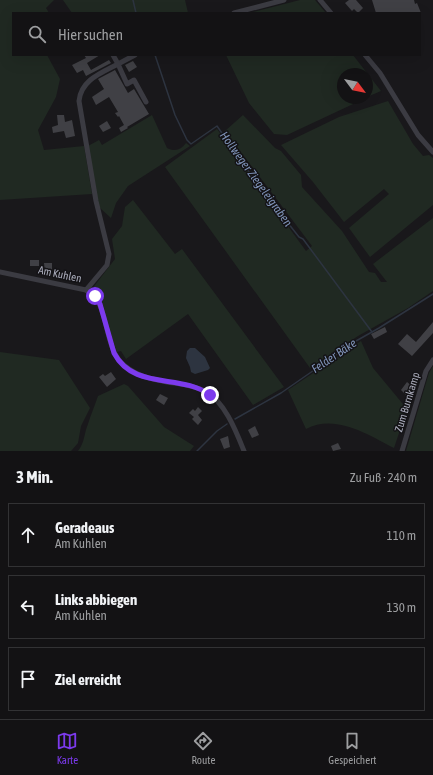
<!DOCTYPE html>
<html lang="de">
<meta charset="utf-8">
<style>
body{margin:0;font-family:"Asap Condensed",sans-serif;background:#202022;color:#f1f3f6}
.compass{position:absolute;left:337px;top:68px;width:36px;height:36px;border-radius:50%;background:#131214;box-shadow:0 4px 16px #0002;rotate:122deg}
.stop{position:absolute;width:12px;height:12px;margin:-9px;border:3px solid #7c3aed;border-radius:50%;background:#fff}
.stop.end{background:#7c3aed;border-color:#fff;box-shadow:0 1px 4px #0008}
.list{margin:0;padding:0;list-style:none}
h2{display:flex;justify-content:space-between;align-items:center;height:52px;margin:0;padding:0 16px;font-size:17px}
h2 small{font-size:13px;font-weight:400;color:#9d9ea0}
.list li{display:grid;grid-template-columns:26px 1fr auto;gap:12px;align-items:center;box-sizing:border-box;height:64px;margin:0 8px 8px;padding:0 8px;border:1px solid #323234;border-radius:0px}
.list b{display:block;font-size:15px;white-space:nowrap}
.list p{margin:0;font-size:13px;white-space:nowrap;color:#9d9ea0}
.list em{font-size:13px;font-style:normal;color:#9d9ea0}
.icon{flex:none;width:22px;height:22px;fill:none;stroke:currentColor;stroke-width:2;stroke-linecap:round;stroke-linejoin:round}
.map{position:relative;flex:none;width:433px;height:451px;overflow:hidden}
.search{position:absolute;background:#131214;box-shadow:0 4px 16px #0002;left:12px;right:12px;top:12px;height:44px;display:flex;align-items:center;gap:10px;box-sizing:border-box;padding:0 14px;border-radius:0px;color:#9d9ea0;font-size:15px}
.sheet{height:268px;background:#131214}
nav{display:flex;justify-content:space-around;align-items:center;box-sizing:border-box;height:56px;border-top:1px solid #323234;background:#131214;font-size:11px;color:#9d9ea0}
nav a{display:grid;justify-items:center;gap:2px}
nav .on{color:#7c3aed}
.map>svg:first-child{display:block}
.green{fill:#202922}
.water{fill:#2d3440}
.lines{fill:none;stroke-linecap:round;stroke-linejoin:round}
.stream{stroke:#2d3440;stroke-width:1.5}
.building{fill:#404045}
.minor{stroke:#3b3b42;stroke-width:5}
.route{stroke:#7c3aed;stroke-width:5}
.labels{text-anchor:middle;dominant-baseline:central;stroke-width:3;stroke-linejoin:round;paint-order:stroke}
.street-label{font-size:11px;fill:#aaacbb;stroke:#141316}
.water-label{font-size:12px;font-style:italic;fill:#7f93b8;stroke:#141316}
</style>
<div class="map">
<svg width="433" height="451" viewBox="0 0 433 451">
<rect width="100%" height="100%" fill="#19181b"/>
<g class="green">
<polygon points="0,0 54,0 46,8 49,13 13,13 13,55 47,55 60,79 56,97 38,130 44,150 84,146 92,194 0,200"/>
<polygon points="63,0 185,0 188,13 72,13"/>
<polygon points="300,0 315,0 326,13 249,13"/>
<polygon points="226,55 353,55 381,91 367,97 367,74 343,74 343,98 366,98 287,135 274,134 249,103"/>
<polygon points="388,101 413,144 423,156 429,155 433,158 433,205 370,257 349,228 389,194 384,189 344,222 313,182 281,145 339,117"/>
<path d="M152 115 167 148C175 152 181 150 186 143L190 146 128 186 116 203 111 218 99 207 88 146 99 140 102 145Z"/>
<polygon points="243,115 275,148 281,151 301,175 302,187 342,231 369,272 375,273 381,282 387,282 373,264 433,218 433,291 408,308 358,336 310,368 165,167 217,129 306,251 312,246 225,131"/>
<polygon points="133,200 175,254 182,249 284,387 253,405 188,314 126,359 121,351 117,352 112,338 104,308 98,294 92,289 115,259 112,239 122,226 125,207"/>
<path d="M361 341 373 368 407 409 394 448C369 435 335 413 306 429L288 390Z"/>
<polygon points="0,352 59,360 90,408 81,426 78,443 71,451 0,451"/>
<polygon points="433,366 433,451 406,451 429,373"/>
<path d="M124 384 128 386 164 427 194 446 190 451H78C85 442 84 433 88 424 91 414 95 405 98 396Z"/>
</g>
<polygon class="water" points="190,348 195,348 205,357 210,368 208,370 195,374 191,372 190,367 186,358 187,351"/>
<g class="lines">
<g class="stream">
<polyline points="133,0 136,13"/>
<polyline points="155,55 175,115 187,140 191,144 217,126 258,185 299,237 303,239 372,332"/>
<polyline points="235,419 281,393 356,341 379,328 433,294"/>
<polyline points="197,451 217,431 227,424"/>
</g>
</g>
<g class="building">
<polygon points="349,0 356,0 363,8 358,13 354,9 352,11 345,3"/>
<polygon points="372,0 414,0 415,4 417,3 421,13 376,13"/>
<polygon points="84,55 100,55 87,63 91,70 109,60 111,63 86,76 83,70 77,73 72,65 86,58"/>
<polygon points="133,61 137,67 129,72 125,65"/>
<polygon points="115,70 128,93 134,89 149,114 127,127 128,128 121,132 119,128 124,125 119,116 118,117 115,113 118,112 109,97 96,105 92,97 104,89 98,79"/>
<polygon points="57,115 64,115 65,122 72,120 75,136 66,138 64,131 53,133 52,127 58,125"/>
<polygon points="107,121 111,128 103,132 99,126"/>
<rect x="30" y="260" width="9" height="6"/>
<polygon points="44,263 52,263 52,271 45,272"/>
<polygon points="433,322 433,333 412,356 398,344 407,334 416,342"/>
<polygon points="385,327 387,332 374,339 371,334"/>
<polygon points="111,372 116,379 107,387 99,377 103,374 105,376"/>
<polygon points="407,382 413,387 406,395 401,390"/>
<polygon points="160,394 168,398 164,405 156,400"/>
<polygon points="198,407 202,411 198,415 202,420 198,425 192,419 194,417 189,413 193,409 195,411"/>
<polygon points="255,426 259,435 252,438 248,430"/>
<polygon points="228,436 230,447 224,449 220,439"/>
<polygon points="338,443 341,449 333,451 331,446"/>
</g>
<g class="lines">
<g class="minor">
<polyline points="320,0 331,13"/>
<polyline points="234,13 284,0"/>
<polyline points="135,55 118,64 127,84 134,80 146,102"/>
<polyline points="365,55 380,73 418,135 433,152"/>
<path d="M0 272 86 290C112 304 101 347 125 366 137 376 151 379 167 382 179 384 193 385 205 391 225 402 236 431 244 451"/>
<path d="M86 290 107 265 109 254 96 201 79 101C81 80 101 73 118 64L113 55"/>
<polyline points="402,451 426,371 433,360"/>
</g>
</g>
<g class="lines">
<path class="route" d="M95 296 100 304 114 353C134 391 181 373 210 395"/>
</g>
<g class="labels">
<g class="street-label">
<text transform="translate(60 274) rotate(12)">Am Kuhlen</text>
<text transform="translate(407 402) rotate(-73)">Zum Burnkamp</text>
</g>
<g class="water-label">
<text transform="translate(256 179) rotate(54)">Hollweger Ziegeleigraben</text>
<text transform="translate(334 356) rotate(-34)">Felder Bäke</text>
</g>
</g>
</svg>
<svg class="compass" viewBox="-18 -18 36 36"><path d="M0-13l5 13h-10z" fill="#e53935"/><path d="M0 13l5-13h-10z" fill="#9d9ea0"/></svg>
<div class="stop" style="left:95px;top:296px"></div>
<div class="stop end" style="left:210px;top:395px"></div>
<div class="search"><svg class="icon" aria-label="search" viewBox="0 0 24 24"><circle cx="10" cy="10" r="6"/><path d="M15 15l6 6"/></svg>Hier suchen</div>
</div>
<section class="sheet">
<h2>3 Min.<small>Zu Fuß · 240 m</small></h2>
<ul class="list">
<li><svg class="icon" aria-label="ahead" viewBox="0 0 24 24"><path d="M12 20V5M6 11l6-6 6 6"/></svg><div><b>Geradeaus</b><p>Am Kuhlen</p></div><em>110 m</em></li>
<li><svg class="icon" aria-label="left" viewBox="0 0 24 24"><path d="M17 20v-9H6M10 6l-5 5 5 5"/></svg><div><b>Links abbiegen</b><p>Am Kuhlen</p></div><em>130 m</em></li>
<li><svg class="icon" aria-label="arrive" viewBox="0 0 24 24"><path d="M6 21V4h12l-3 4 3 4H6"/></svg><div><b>Ziel erreicht</b></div></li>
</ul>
</section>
<nav>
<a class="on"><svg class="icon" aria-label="map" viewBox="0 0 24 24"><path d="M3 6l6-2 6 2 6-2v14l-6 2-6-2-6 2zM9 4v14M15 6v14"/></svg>Karte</a>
<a><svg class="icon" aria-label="directions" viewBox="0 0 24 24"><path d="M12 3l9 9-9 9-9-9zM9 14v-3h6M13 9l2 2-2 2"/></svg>Route</a>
<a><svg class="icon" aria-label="saved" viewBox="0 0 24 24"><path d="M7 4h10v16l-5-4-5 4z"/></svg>Gespeichert</a>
</nav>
